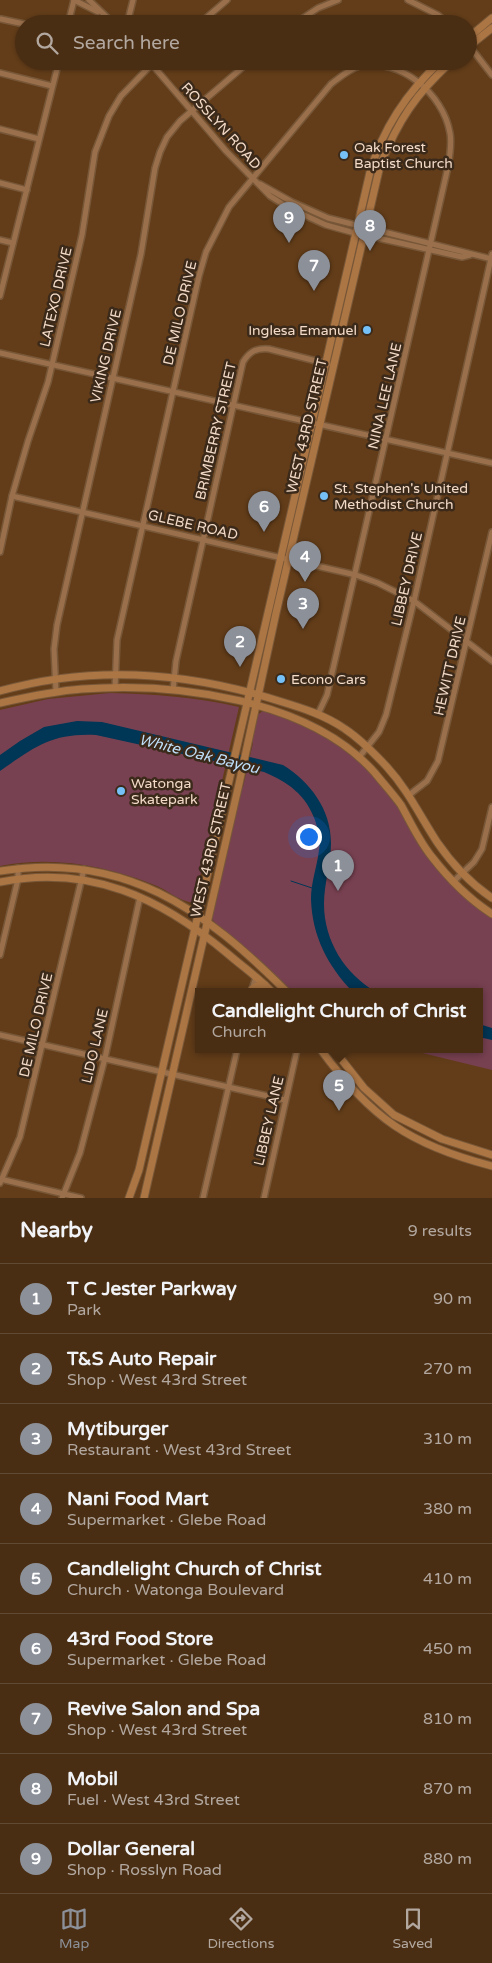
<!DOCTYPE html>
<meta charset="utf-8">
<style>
body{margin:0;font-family:"Varela Round",sans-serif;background:#543a21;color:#f1f3f6}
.you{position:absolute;left:308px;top:836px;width:18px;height:18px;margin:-12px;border:4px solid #fff;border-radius:50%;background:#1a73e8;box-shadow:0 0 0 8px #1a73e833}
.badge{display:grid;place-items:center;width:32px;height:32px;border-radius:50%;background:#8c9099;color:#fff;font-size:16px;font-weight:700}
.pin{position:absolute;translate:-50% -41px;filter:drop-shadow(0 1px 2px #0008)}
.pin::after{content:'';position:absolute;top:26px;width:18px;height:15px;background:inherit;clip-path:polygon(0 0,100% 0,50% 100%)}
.popup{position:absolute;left:195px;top:988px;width:288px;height:65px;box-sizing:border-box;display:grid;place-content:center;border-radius:0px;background:#4a2e13;filter:drop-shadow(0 1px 4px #0005);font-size:16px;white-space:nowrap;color:#b2a8a0}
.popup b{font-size:19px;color:#f1f3f6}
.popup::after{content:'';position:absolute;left:50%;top:100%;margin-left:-10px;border:10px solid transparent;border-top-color:#4a2e13}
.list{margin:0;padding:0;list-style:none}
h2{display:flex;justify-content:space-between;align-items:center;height:65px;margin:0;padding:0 20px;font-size:21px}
h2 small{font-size:16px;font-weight:400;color:#b2a8a0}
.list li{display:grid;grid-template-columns:32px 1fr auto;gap:15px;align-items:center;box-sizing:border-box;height:70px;padding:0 20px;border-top:1px solid #614a33}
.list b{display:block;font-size:19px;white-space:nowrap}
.list p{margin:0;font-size:16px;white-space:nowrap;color:#b2a8a0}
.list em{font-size:16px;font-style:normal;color:#b2a8a0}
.icon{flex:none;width:28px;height:28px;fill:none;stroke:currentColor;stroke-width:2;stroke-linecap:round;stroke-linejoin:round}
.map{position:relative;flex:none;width:492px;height:1198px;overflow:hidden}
.search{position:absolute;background:#4a2e13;box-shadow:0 1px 4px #0004;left:15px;right:15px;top:15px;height:55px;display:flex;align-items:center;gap:12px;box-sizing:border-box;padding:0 18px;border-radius:28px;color:#b2a8a0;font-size:19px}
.sheet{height:695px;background:#4a2e13}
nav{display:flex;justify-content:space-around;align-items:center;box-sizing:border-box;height:70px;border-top:1px solid #614a33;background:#4a2e13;font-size:14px;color:#b2a8a0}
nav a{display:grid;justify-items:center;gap:2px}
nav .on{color:#8c9099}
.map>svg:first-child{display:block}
.green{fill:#784151}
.water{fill:#003656}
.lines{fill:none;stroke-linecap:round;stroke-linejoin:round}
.stream{stroke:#003656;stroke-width:1}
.minor-casing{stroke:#775738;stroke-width:8}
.major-casing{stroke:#775738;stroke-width:9}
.minor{stroke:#9a704c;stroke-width:5}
.major{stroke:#ab7544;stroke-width:7}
.poi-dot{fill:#75c0f6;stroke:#3b291a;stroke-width:2}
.labels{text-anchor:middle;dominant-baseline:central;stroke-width:5;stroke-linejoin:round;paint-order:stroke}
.street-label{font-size:14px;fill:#f3dbc8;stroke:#3b291a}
.poi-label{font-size:14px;fill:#f3dbc8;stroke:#3b291a;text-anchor:start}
.water-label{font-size:15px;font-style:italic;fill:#bedff9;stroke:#3b291a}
</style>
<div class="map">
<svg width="492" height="1198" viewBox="0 0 492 1198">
<rect width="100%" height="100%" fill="#633d19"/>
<g class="green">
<path d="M110 693C154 694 196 697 239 707L194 903C178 901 167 889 152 884 103 865 53 856 0 866V710L48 699Z"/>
<polygon points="263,711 279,715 313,729 347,751 369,771 394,801 423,849 492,917 492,1070 410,1050 479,1050 479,992 290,992 246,949 217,925 212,919 212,914 241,787 243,787 253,743 251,742 257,715"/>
</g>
<g class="water">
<path d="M77 721 102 722 283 765C310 782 331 809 331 843 331 863 324 884 324 904 324 941 345 974 376 992L352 991C328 966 312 936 311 899 311 882 317 867 319 850 321 839 318 830 315 820 306 795 288 782 264 772L96 735C51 733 35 747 0 771V755L20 741 44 727Z"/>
<polygon points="479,1024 492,1028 492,1040 479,1037"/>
</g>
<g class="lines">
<polyline class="stream" points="291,881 312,888"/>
<g class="minor-casing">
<g id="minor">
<polyline points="74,0 98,12"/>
<polyline points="89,0 114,24"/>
<polyline points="408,0 438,15 449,24"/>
<polyline points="1,19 24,24"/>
<polyline points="68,24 74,0"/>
<polyline points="127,24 133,0"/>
<polyline points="199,24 227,0"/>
<polyline points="294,24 318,8 338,0"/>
<polyline points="468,44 492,75"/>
<polyline points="149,61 226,151 270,196 289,208 326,225 351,232 462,257 470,255"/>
<polyline points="0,73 52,86"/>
<polyline points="0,129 39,139"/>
<polyline points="0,183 27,190"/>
<polyline points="260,184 292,202 328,218 492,259"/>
<polyline points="0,240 13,243"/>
<polyline points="0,296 59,61"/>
<polyline points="0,353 492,463"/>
<polyline points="12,496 356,575 378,583 414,601 492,661"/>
<polyline points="0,552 12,496 28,441 48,382 82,235 95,152 109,116 121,96 155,61"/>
<path d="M115 688 117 640 199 276 206 252 229 207 331 84C339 78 349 69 360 66 400 58 443 93 450 133 452 144 450 155 448 167L327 695 318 714"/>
<path d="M173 690 176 661 243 362C250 351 256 348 269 349L328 364"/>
<polyline points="56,692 54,649 57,625 141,254 155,168 160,152 167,137 180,121 250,61"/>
<polyline points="360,756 379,732 386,715 414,601 492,254"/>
<polyline points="409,795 427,781 438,761 492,532"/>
<polyline points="453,882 474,862 482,849 492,807"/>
<polyline points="0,955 18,879 18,868"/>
<polyline points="251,992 256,977"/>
<polyline points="0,1035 285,1100"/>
<polyline points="0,1179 81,1198"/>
<polyline points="0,1183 20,1137 84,869"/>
<polyline points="62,1198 80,1153 105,1058 140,897"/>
<polyline points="203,1198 237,1050"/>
<polyline points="264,1198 297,1050"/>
</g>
</g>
<g class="major-casing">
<g id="major">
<polyline points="468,38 492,18"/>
<polyline points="468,47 492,28"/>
<path d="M0 691C92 665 188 672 279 701 302 708 325 715 345 729 360 739 374 753 387 767 408 790 420 816 437 842 452 864 470 883 492 898"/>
<path d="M0 703C27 697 54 691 82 689 176 682 310 699 375 773 383 783 393 794 401 805 411 823 419 841 432 857 449 879 469 899 492 914"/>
<path d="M0 871C124 851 204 909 287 992"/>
<path d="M0 882C90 864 161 898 228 954 243 967 259 978 272 992"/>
<polyline points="252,989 257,986 265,985"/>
<path d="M321 1050C371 1118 410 1145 492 1166"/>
<polyline points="334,1050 364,1088 394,1115 442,1139 492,1155"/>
<path d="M129 1198 139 1170 370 172C383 128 407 92 441 61"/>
<path d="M144 1198 239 784 276 613 380 166C398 120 416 94 452 61"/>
</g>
</g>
<use href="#minor" class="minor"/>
<use href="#major" class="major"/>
</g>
<g class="poi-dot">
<circle cx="344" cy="155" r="5"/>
<circle cx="367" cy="330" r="5"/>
<circle cx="324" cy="496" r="5"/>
<circle cx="281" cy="679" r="5"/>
<circle cx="121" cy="791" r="5"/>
</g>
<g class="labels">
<g class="street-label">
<text transform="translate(221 126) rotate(48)">ROSSLYN ROAD</text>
<text transform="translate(56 297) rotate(-77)">LATEXO DRIVE</text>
<text transform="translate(180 313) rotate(-77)">DE MILO DRIVE</text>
<text transform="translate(106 356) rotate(-77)">VIKING DRIVE</text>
<text transform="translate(385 396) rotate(-77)">NINA LEE LANE</text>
<text transform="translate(307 426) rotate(-77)">WEST 43RD STREET</text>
<text transform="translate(216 431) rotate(-77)">BRIMBERRY STREET</text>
<text transform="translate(193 525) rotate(13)">GLEBE ROAD</text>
<text transform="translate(407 579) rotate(-77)">LIBBEY DRIVE</text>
<text transform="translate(450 666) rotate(-77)">HEWITT DRIVE</text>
<text transform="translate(211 850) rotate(-77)">WEST 43RD STREET</text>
<text transform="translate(36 1025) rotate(-77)">DE MILO DRIVE</text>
<text transform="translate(95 1046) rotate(-77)">LIDO LANE</text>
<text transform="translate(269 1121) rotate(-77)">LIBBEY LANE</text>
</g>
<g class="poi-label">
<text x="354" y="147">Oak Forest<tspan x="354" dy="16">Baptist Church</tspan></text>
<text x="357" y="330" text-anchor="end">Inglesa Emanuel</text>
<text x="334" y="488">St. Stephen's United<tspan x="334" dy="16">Methodist Church</tspan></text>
<text x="291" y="679">Econo Cars</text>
<text x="131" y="783">Watonga<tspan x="131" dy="16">Skatepark</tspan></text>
</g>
<g class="water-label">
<text transform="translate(199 754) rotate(14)">White Oak Bayou</text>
</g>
</g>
</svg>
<div class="you"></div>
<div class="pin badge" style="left:338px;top:891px">1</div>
<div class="pin badge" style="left:240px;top:667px">2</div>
<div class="pin badge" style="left:303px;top:629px">3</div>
<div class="pin badge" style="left:305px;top:582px">4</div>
<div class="pin badge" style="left:339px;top:1111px">5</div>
<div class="popup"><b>Candlelight Church of Christ</b>Church</div>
<div class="pin badge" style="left:264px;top:532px">6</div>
<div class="pin badge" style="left:314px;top:291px">7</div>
<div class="pin badge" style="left:370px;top:251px">8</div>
<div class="pin badge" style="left:289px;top:243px">9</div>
<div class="search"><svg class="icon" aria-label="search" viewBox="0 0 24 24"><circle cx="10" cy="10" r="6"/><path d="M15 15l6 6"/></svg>Search here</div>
</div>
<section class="sheet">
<h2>Nearby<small>9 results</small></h2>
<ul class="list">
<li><span class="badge">1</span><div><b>T C Jester Parkway</b><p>Park</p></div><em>90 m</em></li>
<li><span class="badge">2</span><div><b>T&amp;S Auto Repair</b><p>Shop · West 43rd Street</p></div><em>270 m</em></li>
<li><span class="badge">3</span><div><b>Mytiburger</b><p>Restaurant · West 43rd Street</p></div><em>310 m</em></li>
<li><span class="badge">4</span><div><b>Nani Food Mart</b><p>Supermarket · Glebe Road</p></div><em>380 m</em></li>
<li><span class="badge">5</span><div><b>Candlelight Church of Christ</b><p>Church · Watonga Boulevard</p></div><em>410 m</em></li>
<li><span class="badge">6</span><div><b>43rd Food Store</b><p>Supermarket · Glebe Road</p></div><em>450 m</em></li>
<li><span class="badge">7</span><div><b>Revive Salon and Spa</b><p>Shop · West 43rd Street</p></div><em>810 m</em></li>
<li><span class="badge">8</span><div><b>Mobil</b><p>Fuel · West 43rd Street</p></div><em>870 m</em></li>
<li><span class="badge">9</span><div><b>Dollar General</b><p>Shop · Rosslyn Road</p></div><em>880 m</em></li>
</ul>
</section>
<nav>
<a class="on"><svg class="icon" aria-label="map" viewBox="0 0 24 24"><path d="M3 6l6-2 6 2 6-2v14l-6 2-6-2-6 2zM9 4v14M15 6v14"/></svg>Map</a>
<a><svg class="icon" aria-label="directions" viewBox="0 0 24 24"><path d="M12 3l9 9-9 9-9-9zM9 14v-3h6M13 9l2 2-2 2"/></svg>Directions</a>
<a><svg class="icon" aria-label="saved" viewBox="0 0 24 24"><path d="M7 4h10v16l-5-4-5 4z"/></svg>Saved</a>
</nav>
